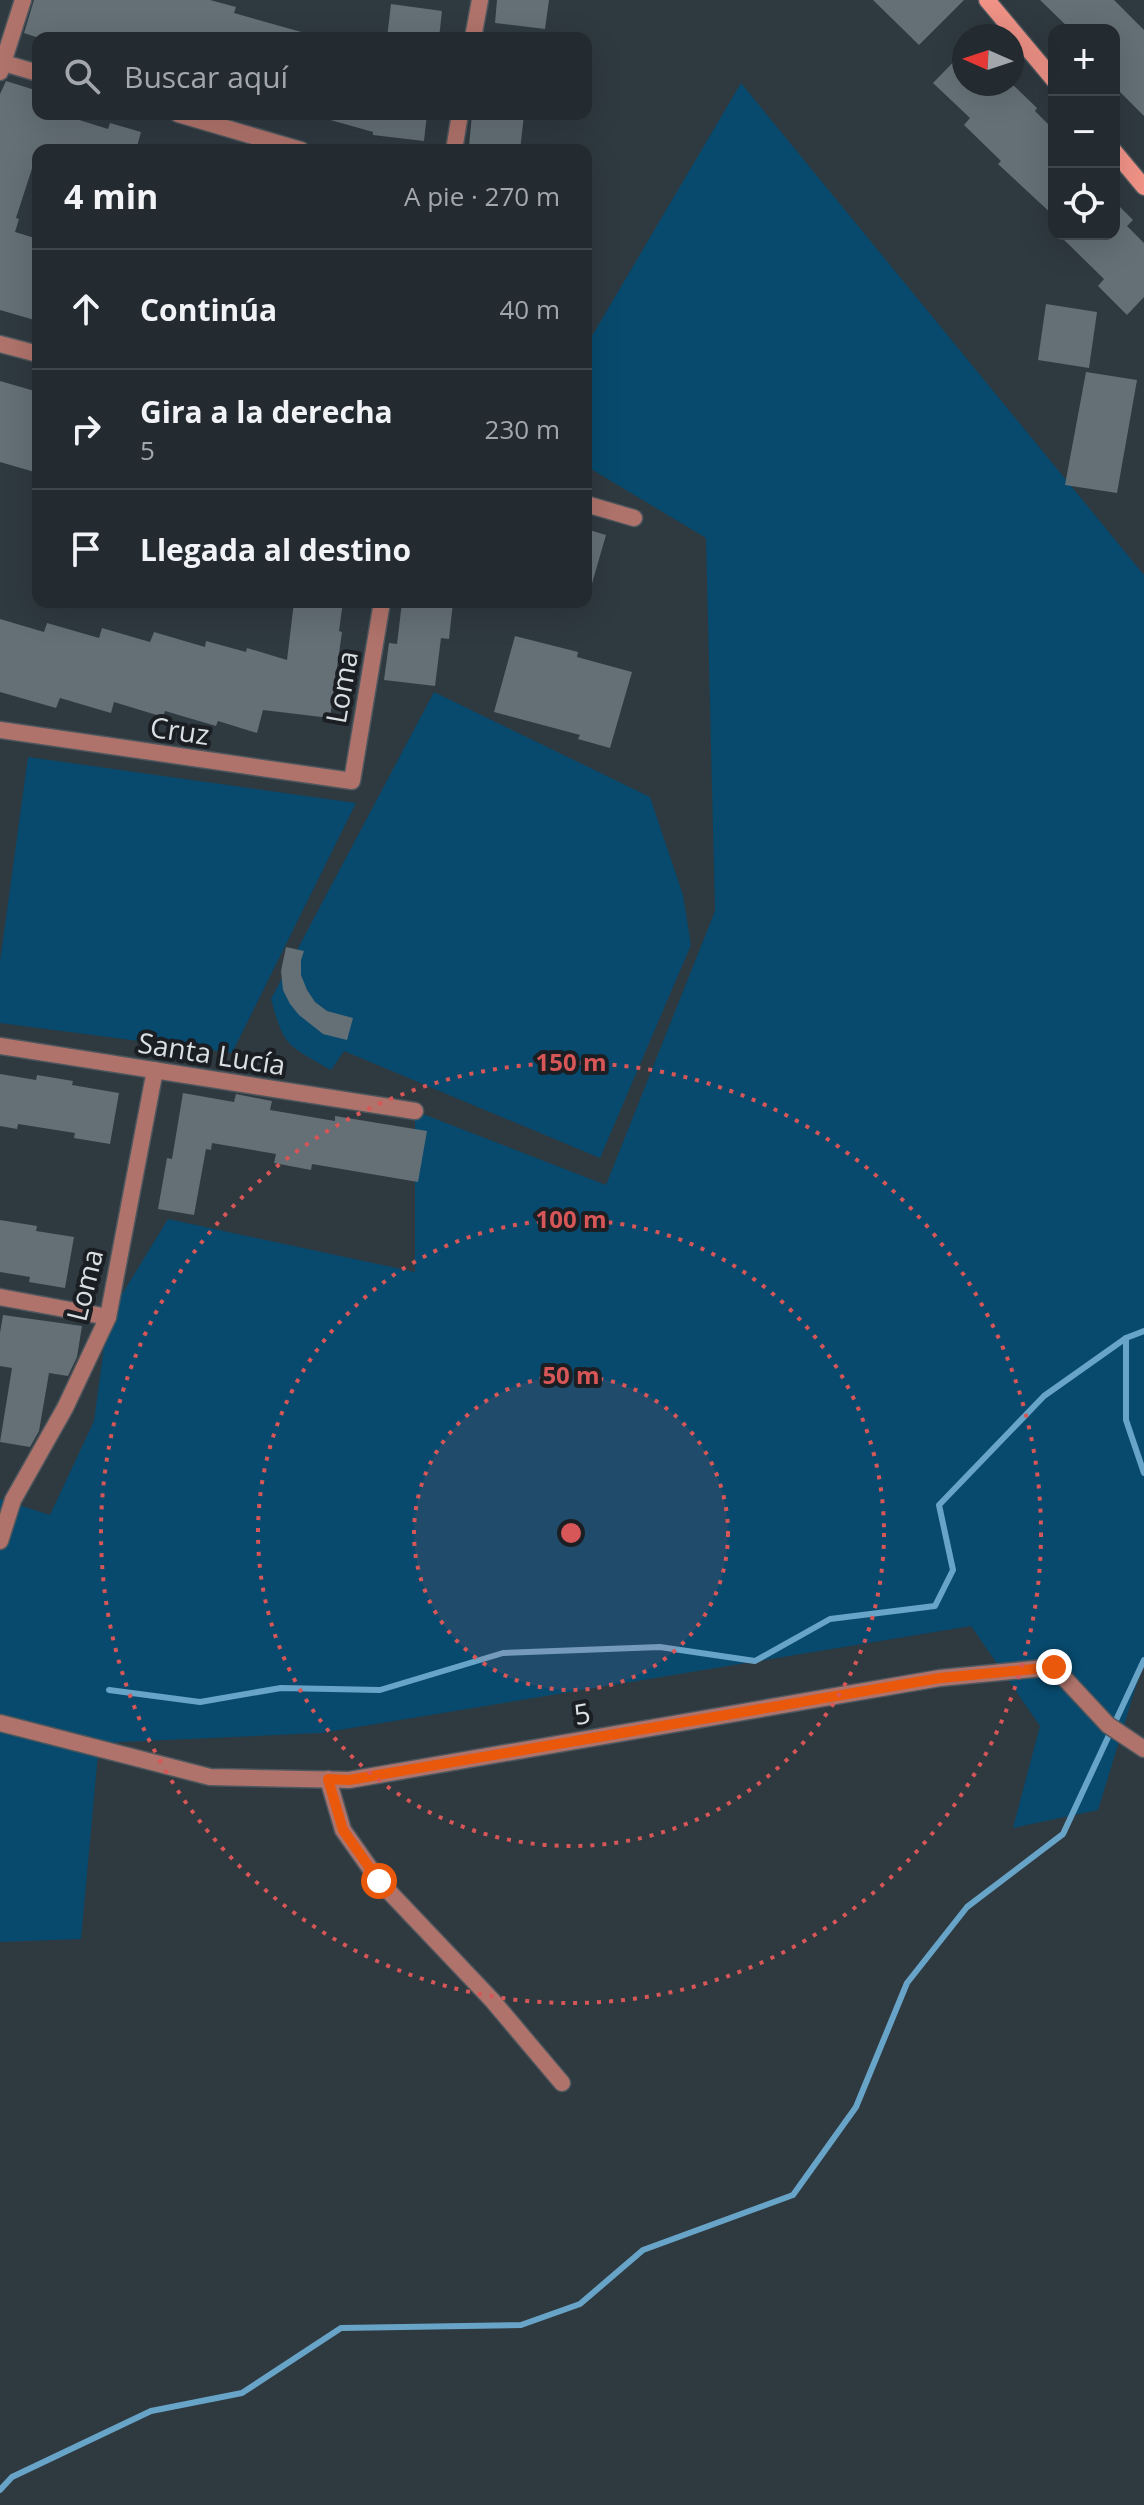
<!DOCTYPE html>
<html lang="es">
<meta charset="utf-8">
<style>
body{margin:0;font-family:"Open Sans",sans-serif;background:#2b3338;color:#f1f3f6}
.controls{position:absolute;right:24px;top:24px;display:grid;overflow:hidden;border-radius:16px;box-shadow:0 8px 32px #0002}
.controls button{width:72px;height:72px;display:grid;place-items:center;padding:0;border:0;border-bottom:2px solid #40474c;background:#232b30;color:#f1f3f6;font:40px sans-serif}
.compass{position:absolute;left:952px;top:24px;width:72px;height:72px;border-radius:50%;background:#232b30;box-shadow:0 8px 32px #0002;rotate:273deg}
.stop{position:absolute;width:24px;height:24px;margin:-18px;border:6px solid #ea580c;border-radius:50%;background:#fff}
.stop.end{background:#ea580c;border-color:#fff;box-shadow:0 2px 8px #0008}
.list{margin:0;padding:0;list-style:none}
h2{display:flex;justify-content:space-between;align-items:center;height:104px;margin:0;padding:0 32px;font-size:34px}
h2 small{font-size:26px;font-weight:400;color:#a3a7ab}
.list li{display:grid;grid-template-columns:52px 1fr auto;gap:24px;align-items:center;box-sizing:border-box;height:120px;padding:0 32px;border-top:2px solid #40474c}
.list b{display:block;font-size:30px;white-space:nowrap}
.list p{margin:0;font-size:26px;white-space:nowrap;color:#a3a7ab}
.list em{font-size:26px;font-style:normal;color:#a3a7ab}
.icon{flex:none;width:44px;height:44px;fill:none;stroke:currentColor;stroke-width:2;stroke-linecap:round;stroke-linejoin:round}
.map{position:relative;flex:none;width:1144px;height:2505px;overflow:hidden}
.search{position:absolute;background:#232b30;box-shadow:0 8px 32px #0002;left:32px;top:32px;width:560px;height:88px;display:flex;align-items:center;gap:20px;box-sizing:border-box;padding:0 28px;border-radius:16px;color:#a3a7ab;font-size:30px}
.panel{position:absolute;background:#232b30;box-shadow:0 8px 32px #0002;left:32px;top:144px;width:560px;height:464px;border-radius:16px}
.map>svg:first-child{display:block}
.green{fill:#084a6d}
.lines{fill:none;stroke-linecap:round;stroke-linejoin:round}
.stream{stroke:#68a4c8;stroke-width:6}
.building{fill:#646f76}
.minor-casing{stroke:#4e575d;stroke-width:19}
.secondary-casing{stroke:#4e575d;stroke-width:19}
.minor{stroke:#af736b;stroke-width:16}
.secondary{stroke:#f19387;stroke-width:16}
.route{stroke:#ea580c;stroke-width:10}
.ring{fill:none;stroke:#d75657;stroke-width:4;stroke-dasharray:4 8}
.labels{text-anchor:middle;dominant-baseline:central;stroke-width:8;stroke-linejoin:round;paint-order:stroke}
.street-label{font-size:28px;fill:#d9dfe3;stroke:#1b1f23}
.centre{fill:#d75657;stroke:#1b1f23;stroke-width:4}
.ring-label{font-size:24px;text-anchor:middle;font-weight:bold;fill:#d75657;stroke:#1b1f23;stroke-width:8;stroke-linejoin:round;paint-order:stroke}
</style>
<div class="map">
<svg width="1144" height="2505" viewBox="0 0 1144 2505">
<rect width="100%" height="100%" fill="#2f3940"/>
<g class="green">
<polygon points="741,83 1144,575 1144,1660 1098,1810 1013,1828 1040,1726 971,1626 321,1733 99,1743 81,1939 0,1942 0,1499 50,1515 94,1421 108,1317 168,1219 415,1272 415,1111 606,1185 715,911 706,538 586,466 586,346"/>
<path d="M434 692 650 797 683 895 691 945 600 1158 344 1051 331 1070C288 1045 284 1048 271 999Z"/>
<polygon points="28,757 356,803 232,1053 0,1023 0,962"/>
</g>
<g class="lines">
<g class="stream">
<polyline points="1126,1338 1126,1420 1144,1473"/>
<polyline points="109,1690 200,1702 281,1688 380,1690 503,1653 660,1647 755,1661 830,1619 935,1606 953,1570 939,1505 1044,1396 1126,1338 1144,1331"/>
<polyline points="0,2490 12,2477 151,2411 242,2393 341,2328 521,2325 580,2304 643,2250 793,2195 856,2107 907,1983 967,1907 1063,1834 1144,1660"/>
</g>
</g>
<g class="building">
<polygon points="34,0 210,0 236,7 234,13 305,33 304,38 39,38 24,33"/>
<polygon points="497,0 549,0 545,29 495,23"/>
<polygon points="873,0 964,0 919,45"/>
<polygon points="1040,0 1114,0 1144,30 1144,116 1114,86 1114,30 1071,30"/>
<polygon points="391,4 442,11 439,38 387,38"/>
<polygon points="964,51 964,84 1012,84 1037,108 1035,111 1054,130 1054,216 998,164 1001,161 964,125 970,118 933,83"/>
<polygon points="6,81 38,91 38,114 60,114 108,129 110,123 141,132 136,150 38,150 16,218 19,219 15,232 38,239 38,321 0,310 0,94"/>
<polygon points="328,114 427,114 424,141 373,135 373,132 327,119"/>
<polygon points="472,114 524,115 520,150 469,146"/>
<polygon points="1114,201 1133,220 1127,226 1144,243 1144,297 1127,315 1098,286 1104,279 1058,234 1114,234"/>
<polygon points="1046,304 1097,312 1089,368 1038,360"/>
<polygon points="1086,372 1137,380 1117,493 1065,485"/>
<polygon points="0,381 38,392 38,473 0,462"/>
<polygon points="586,529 606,535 591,587 586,587"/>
<polygon points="294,602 343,602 339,631 342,632 330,718 263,710 257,733 218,721 216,726 165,711 163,717 114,702 111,713 60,698 56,708 0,692 0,619 44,632 47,623 99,638 102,628 150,642 154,632 205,647 206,641 246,652 247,648 287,660"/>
<polygon points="402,602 453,602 449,639 441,638 435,686 384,680 389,643 397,644"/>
<polygon points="515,636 578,652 577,657 632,672 610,748 578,739 580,735 494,712"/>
<polygon points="286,947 304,951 301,960 301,975 307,990 315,1002 327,1011 353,1018 347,1040 323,1034 299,1015 290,1004 283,990 281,971"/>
<polygon points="0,1074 36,1080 37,1075 73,1081 72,1085 119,1093 110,1144 74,1138 75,1133 18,1124 17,1129 0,1126"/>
<polygon points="183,1093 234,1102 236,1094 272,1101 270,1110 335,1121 335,1116 427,1131 418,1182 312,1164 311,1170 274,1163 276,1154 212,1143 211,1150 206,1149 194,1215 158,1209 167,1158 172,1159"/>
<polygon points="0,1220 37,1226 36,1231 74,1237 65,1288 29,1282 30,1277 0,1272"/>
<polygon points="3,1315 82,1326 77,1357 68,1376 49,1373 39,1431 30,1447 0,1442 12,1368 0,1366 0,1333"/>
</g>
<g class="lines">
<g class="minor-casing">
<g id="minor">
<polyline points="473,38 480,0"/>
<polyline points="0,62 38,73"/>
<polyline points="0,72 23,0"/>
<polyline points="178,114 301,150"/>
<polyline points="454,150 460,114"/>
<polyline points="0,344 38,354"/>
<polyline points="586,504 634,518"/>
<polyline points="0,730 352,781 382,602"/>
<polyline points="0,1046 415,1111"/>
<polyline points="0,1297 108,1317"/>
<polyline points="0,1541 13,1500 65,1408 108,1317 155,1070"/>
<polyline points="0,1723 210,1777 349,1780 940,1678 1054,1667 1108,1725 1144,1749"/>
<polyline points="328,1779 343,1830 379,1881 492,2000 562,2083"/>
</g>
</g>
<g class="secondary-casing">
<g id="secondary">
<polyline points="987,0 1054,80"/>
<polyline points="1114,151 1144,187"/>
</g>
</g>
<use href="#minor" class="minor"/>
<use href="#secondary" class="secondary"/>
</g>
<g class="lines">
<polyline class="route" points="379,1881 343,1830 328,1779 349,1780 940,1678 1054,1667"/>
</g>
<circle cx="571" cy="1533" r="157" fill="#d75657" fill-opacity=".12"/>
<g class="ring">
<circle cx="571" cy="1533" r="157"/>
<circle cx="571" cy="1533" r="313"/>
<circle cx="571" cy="1533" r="470"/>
</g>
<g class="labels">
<g class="street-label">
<text transform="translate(341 687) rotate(-80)">Loma</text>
<text transform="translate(180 730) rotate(8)">Cruz</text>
<text transform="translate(212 1053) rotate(9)">Santa Lucía</text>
<text transform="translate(84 1285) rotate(-76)">Loma</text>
<text transform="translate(582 1713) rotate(-10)">5</text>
</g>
</g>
<circle cx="571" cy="1533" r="12" class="centre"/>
<g class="ring-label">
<text x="571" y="1071">150 m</text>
<text x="571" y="1228">100 m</text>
<text x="571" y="1384">50 m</text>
</g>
</svg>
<div class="controls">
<button>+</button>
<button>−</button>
<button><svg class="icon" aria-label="locate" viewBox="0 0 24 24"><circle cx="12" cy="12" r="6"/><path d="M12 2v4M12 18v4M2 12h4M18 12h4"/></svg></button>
</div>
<svg class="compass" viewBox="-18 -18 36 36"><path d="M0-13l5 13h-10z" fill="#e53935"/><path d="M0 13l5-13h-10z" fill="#a3a7ab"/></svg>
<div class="stop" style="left:379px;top:1881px"></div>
<div class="stop end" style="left:1054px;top:1667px"></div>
<div class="search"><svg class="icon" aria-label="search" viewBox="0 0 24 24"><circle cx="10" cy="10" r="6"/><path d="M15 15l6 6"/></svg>Buscar aquí</div>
<section class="panel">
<h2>4 min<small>A pie · 270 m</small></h2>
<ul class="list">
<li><svg class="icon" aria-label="ahead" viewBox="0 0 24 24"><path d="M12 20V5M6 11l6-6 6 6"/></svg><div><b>Continúa</b></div><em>40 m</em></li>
<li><svg class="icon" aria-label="right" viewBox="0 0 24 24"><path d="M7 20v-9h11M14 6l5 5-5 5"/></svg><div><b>Gira a la derecha</b><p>5</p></div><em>230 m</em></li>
<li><svg class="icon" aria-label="arrive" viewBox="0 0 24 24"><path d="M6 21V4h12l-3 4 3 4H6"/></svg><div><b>Llegada al destino</b></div></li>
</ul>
</section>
</div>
